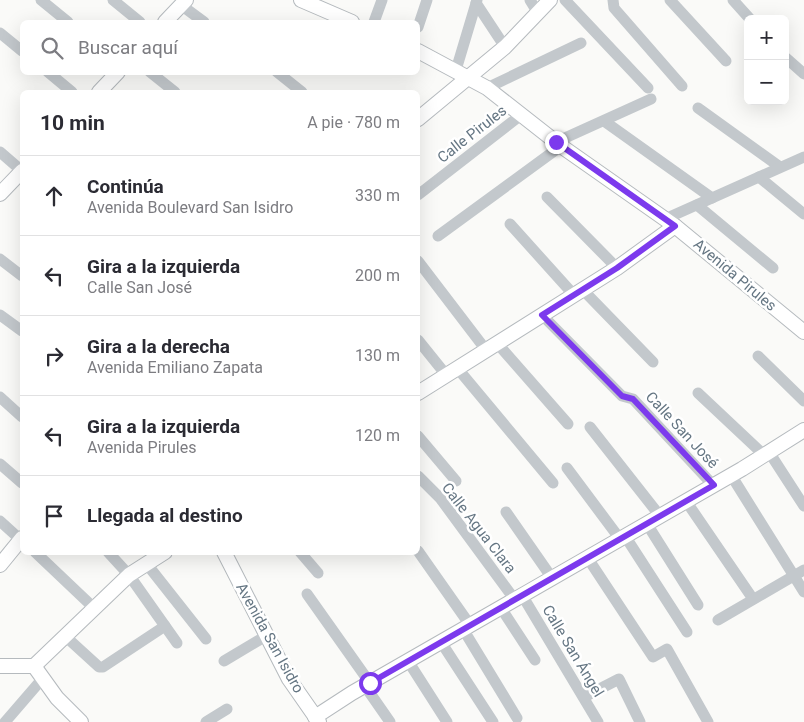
<!DOCTYPE html>
<html lang="es">
<meta charset="utf-8">
<style>
body{margin:0;font-family:Roboto,sans-serif;background:#f7f7f7;color:#2b2b33}
.controls{position:absolute;right:15px;top:15px;display:grid;overflow:hidden;border-radius:8px;box-shadow:0 5px 20px #0002}
.controls button{width:45px;height:45px;display:grid;place-items:center;padding:0;border:0;border-bottom:1px solid #e1e1e2;background:#fff;color:#2b2b33;font:25px sans-serif}
.stop{position:absolute;width:15px;height:15px;margin:-11px;border:4px solid #7c3aed;border-radius:50%;background:#fff}
.stop.end{background:#7c3aed;border-color:#fff;box-shadow:0 1px 5px #0008}
.list{margin:0;padding:0;list-style:none}
h2{display:flex;justify-content:space-between;align-items:center;height:65px;margin:0;padding:0 20px;font-size:21px}
h2 small{font-size:16px;font-weight:400;color:#7c7c81}
.list li{display:grid;grid-template-columns:32px 1fr auto;gap:15px;align-items:center;box-sizing:border-box;height:80px;padding:0 20px;border-top:1px solid #e1e1e2}
.list b{display:block;font-size:19px;white-space:nowrap}
.list p{margin:0;font-size:16px;white-space:nowrap;color:#7c7c81}
.list em{font-size:16px;font-style:normal;color:#7c7c81}
.icon{flex:none;width:28px;height:28px;fill:none;stroke:currentColor;stroke-width:2;stroke-linecap:round;stroke-linejoin:round}
.map{position:relative;flex:none;width:804px;height:722px;overflow:hidden}
.search{position:absolute;background:#fff;box-shadow:0 5px 20px #0002;left:20px;top:20px;width:400px;height:55px;display:flex;align-items:center;gap:12px;box-sizing:border-box;padding:0 18px;border-radius:8px;color:#7c7c81;font-size:19px}
.panel{position:absolute;background:#fff;box-shadow:0 5px 20px #0002;left:20px;top:90px;width:400px;height:465px;border-radius:8px}
.map>svg:first-child{display:block}
.lines{fill:none;stroke-linecap:round;stroke-linejoin:round}
.major-casing{stroke:#b5babe;stroke-width:16}
.minor{stroke:#c3c8cc;stroke-width:11}
.major{stroke:#fff;stroke-width:14}
.route{stroke:#7c3aed;stroke-width:6}
.labels{text-anchor:middle;dominant-baseline:central;stroke-width:5;stroke-linejoin:round;paint-order:stroke}
.street-label{font-size:15px;fill:#657683;stroke:#fff}
</style>
<div class="map">
<svg width="804" height="722" viewBox="0 0 804 722">
<rect width="100%" height="100%" fill="#fafaf8"/>
<g class="lines">
<g class="major-casing">
<g id="major">
<polyline points="301,0 352,22"/>
<polyline points="165,22 186,0"/>
<polyline points="418,51 487,88 561,146 675,226 804,332"/>
<polyline points="99,92 118,72"/>
<polyline points="418,119 505,47 550,0"/>
<polyline points="0,194 22,171"/>
<polyline points="418,393 617,268 675,226"/>
<polyline points="224,552 289,679 319,722"/>
<polyline points="0,565 22,538"/>
<polyline points="0,666 34,666"/>
<polyline points="34,666 129,575 165,552"/>
<polyline points="34,666 57,698 81,722"/>
<polyline points="315,717 352,693 742,469 804,430"/>
</g>
</g>
<g class="minor">
<polyline points="41,0 68,22"/>
<polyline points="113,0 140,22"/>
<polyline points="530,0 538,13"/>
<polyline points="565,0 648,88"/>
<polyline points="613,0 614,8 682,86"/>
<polyline points="670,0 726,61"/>
<polyline points="733,0 750,19"/>
<polyline points="476,3 505,47"/>
<polyline points="181,5 204,22"/>
<polyline points="374,22 382,0"/>
<polyline points="418,27 427,0"/>
<polyline points="0,33 22,51"/>
<polyline points="785,57 804,74"/>
<polyline points="456,70 477,0"/>
<polyline points="48,72 72,92"/>
<polyline points="150,72 175,92"/>
<polyline points="277,72 302,92"/>
<polyline points="487,88 581,43"/>
<polyline points="698,108 780,167"/>
<polyline points="604,121 712,198"/>
<polyline points="556,142 651,99"/>
<polyline points="0,152 22,171"/>
<polyline points="759,177 804,214"/>
<polyline points="418,195 521,115"/>
<polyline points="547,197 617,268"/>
<polyline points="697,205 773,268"/>
<polyline points="665,219 804,157"/>
<polyline points="510,224 573,294"/>
<polyline points="438,236 561,146"/>
<polyline points="0,259 22,276"/>
<polyline points="418,261 486,350"/>
<polyline points="582,289 653,362"/>
<polyline points="0,315 22,331"/>
<polyline points="542,315 622,396 633,399 713,485"/>
<polyline points="418,340 447,376"/>
<polyline points="497,343 568,424"/>
<polyline points="758,356 804,401"/>
<polyline points="458,369 553,483"/>
<polyline points="698,393 764,455"/>
<polyline points="0,397 22,417"/>
<polyline points="590,427 660,516"/>
<polyline points="418,436 456,481"/>
<polyline points="769,452 804,506"/>
<polyline points="0,464 22,483"/>
<polyline points="567,468 620,539"/>
<polyline points="731,475 804,592"/>
<polyline points="418,476 440,498 515,600"/>
<polyline points="686,501 753,599"/>
<polyline points="506,512 552,578"/>
<polyline points="0,521 22,541"/>
<polyline points="647,524 698,605"/>
<polyline points="625,536 687,632"/>
<polyline points="418,551 470,625"/>
<polyline points="35,552 94,608"/>
<polyline points="108,552 129,575 177,643"/>
<polyline points="300,552 318,573"/>
<polyline points="587,557 653,657 667,649 708,722"/>
<polyline points="146,563 206,639"/>
<polyline points="307,594 370,683"/>
<polyline points="522,595 598,722"/>
<polyline points="501,608 535,660"/>
<polyline points="718,620 804,570"/>
<polyline points="463,629 517,718"/>
<polyline points="65,636 99,667 103,667 165,626"/>
<polyline points="441,642 493,722"/>
<polyline points="224,661 266,636"/>
<polyline points="408,661 447,722"/>
<polyline points="365,686 390,722"/>
<polyline points="584,697 619,679 640,722"/>
<polyline points="5,722 43,678"/>
<polyline points="206,722 227,709"/>
</g>
<use href="#major" class="major"/>
</g>
<g class="lines">
<polyline class="route" points="370,683 714,485 633,399 622,396 542,315 617,268 675,226 556,142"/>
</g>
<g class="labels">
<g class="street-label">
<text transform="translate(472 134) rotate(-38)">Calle Pirules</text>
<text transform="translate(735 275) rotate(40)">Avenida Pirules</text>
<text transform="translate(682 430) rotate(47)">Calle San José</text>
<text transform="translate(479 528) rotate(52)">Calle Agua Clara</text>
<text transform="translate(270 638) rotate(61)">Avenida San Isidro</text>
<text transform="translate(573 651) rotate(59)">Calle San Ángel</text>
</g>
</g>
</svg>
<div class="controls">
<button>+</button>
<button>−</button>
</div>
<div class="stop" style="left:370px;top:683px"></div>
<div class="stop end" style="left:556px;top:142px"></div>
<div class="search"><svg class="icon" aria-label="search" viewBox="0 0 24 24"><circle cx="10" cy="10" r="6"/><path d="M15 15l6 6"/></svg>Buscar aquí</div>
<section class="panel">
<h2>10 min<small>A pie · 780 m</small></h2>
<ul class="list">
<li><svg class="icon" aria-label="ahead" viewBox="0 0 24 24"><path d="M12 20V5M6 11l6-6 6 6"/></svg><div><b>Continúa</b><p>Avenida Boulevard San Isidro</p></div><em>330 m</em></li>
<li><svg class="icon" aria-label="left" viewBox="0 0 24 24"><path d="M17 20v-9H6M10 6l-5 5 5 5"/></svg><div><b>Gira a la izquierda</b><p>Calle San José</p></div><em>200 m</em></li>
<li><svg class="icon" aria-label="right" viewBox="0 0 24 24"><path d="M7 20v-9h11M14 6l5 5-5 5"/></svg><div><b>Gira a la derecha</b><p>Avenida Emiliano Zapata</p></div><em>130 m</em></li>
<li><svg class="icon" aria-label="left" viewBox="0 0 24 24"><path d="M17 20v-9H6M10 6l-5 5 5 5"/></svg><div><b>Gira a la izquierda</b><p>Avenida Pirules</p></div><em>120 m</em></li>
<li><svg class="icon" aria-label="arrive" viewBox="0 0 24 24"><path d="M6 21V4h12l-3 4 3 4H6"/></svg><div><b>Llegada al destino</b></div></li>
</ul>
</section>
</div>
